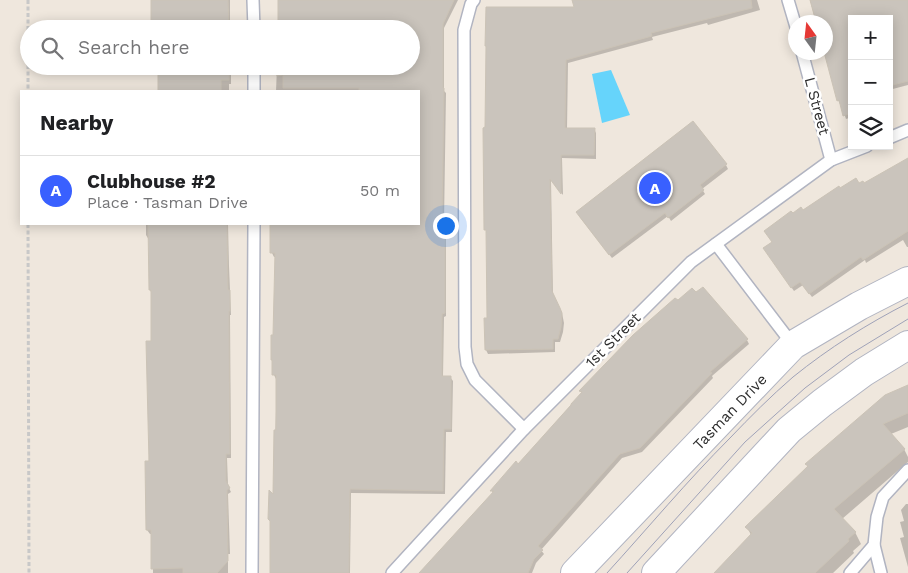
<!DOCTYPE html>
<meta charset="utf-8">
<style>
body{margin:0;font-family:"Work Sans",sans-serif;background:#f2f2f2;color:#202124}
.controls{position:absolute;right:15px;top:15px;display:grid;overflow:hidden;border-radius:0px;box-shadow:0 2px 12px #0003}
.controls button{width:45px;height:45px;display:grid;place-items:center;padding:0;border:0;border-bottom:1px solid #e0e0e0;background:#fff;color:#202124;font:25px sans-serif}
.compass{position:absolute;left:788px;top:15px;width:45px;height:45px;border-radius:50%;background:#fff;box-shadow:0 2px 12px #0003;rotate:345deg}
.you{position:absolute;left:445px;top:225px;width:18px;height:18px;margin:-12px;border:4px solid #fff;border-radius:50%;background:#1a73e8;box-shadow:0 0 0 8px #1a73e833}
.badge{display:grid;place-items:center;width:32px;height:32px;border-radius:50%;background:#3960ff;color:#fff;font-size:16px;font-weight:700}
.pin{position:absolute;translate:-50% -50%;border:2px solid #fff;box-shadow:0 1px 5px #0006}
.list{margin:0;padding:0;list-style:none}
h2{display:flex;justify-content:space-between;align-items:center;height:65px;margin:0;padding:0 20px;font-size:21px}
h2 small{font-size:16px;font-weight:400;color:#757577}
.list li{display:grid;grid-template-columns:32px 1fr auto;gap:15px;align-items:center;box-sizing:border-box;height:70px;padding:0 20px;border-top:1px solid #e0e0e0}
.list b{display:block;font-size:19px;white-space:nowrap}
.list p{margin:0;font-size:16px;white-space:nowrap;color:#757577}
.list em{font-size:16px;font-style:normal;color:#757577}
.icon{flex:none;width:28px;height:28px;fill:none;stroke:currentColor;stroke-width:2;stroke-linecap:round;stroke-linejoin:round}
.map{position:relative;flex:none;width:908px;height:573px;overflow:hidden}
.search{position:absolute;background:#fff;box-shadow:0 2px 12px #0003;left:20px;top:20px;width:400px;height:55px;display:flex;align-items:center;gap:12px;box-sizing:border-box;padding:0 18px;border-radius:28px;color:#757577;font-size:19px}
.panel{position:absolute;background:#fff;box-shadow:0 2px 12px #0003;left:20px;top:90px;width:400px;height:135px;border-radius:0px}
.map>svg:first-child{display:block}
.water{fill:#66d4fb}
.shadow{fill:#0003}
.building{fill:#cac4bc;stroke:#cbc3b6}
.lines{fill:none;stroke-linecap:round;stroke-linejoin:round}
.lane-casing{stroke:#b1b4c1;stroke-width:14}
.secondary-casing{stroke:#b1b4c1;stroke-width:30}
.path{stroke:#c8c8c8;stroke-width:3;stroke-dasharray:4 2.5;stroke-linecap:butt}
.lane{stroke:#fff;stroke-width:11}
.secondary{stroke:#fff;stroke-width:28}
.tram{stroke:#9fa2b8;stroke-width:1}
.labels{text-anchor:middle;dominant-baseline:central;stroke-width:5;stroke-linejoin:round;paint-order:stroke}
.street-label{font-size:15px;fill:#2c2c2c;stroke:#fff}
</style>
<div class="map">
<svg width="908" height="573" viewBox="0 0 908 573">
<rect width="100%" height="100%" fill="#efe7dd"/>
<polygon class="water" points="611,70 630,115 602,123 592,74"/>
<g class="shadow">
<rect x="152" y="0" width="78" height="29"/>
<polygon points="279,0 458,0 444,28 444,91 446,93 444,223 446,226 446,316 444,317 443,377 450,377 453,381 452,432 446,432 445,494 351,493 350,573 271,573 277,379 276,379 274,375 276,257 274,257 272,253 272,224 419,224 419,91 276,91 277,66 411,66 411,29"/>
<polygon points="573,0 757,0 760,10 708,25 707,23 652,37 653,40 568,63 567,129 594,129 596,133 596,159 562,158 563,195 551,180 553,296 562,313 564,323 563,332 560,342 555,342 555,352 488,354 486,350 488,319 487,233 486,230 575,8"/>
<polygon points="810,0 908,0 908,85 889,90 889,19 852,19 852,117 846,119 841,104 840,104 838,100 826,52 826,22 816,22"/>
<polygon points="159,66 231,66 231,84 229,84 229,91 159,91"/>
<polygon points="908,160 908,247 907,247 903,240 866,263 865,260 812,297 803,285 794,291 767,252 792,215 802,211 840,190 859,185 864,185"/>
<polygon points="726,165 728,169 702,189 705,194 671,221 668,216 612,258 579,216"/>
<polygon points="146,224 228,224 229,266 231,315 230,315 231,458 227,458 228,486 231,492 228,494 230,554 228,554 228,573 153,573 153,534 150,534 147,530 152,342 152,294 150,290 149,240 146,235"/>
<polygon points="747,340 749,344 712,376 713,378 642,452 622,458 541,550 544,554 536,563 532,573 421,573 493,494 492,491 516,463 518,465 582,393 581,391"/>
<polygon points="908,386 908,427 891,434 904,449 908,457 908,462 842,519 855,532 861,544 853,551 854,553 833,573 717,573 751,535 747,527"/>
<polygon points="906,504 908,504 908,567 900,538 904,537 900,522 904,521 901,510"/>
</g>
<g class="building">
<polygon points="151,0 228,0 229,29 151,29"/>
<polygon points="278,0 454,0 443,24 443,88 444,88 442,221 445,221 445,313 442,314 442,376 451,376 451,429 444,429 443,491 350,489 349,573 270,573 270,521 268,519 269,490 273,494 274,430 276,430 276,375 272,375 272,360 271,360 271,335 273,335 275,253 270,253 270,224 419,224 419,91 359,91 359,88 283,88 283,75 277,76 277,66 411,66 411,29 278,29"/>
<polygon points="572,0 751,0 752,8 651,33 652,36 566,60 565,128 595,128 594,155 561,155 561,194 550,179 552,291 560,308 562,313 561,327 558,339 553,339 553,349 485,350 484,318 487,318 486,230 484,230 483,128 485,127 486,46 485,46 486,7 574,7"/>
<polygon points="810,0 908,0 908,81 889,86 889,19 852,19 852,113 843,116 839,100 837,101 824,52 826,52 826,22 816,22"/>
<polygon points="158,66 229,66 229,80 221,80 221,91 158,91"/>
<polygon points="693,121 727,164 700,185 704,190 668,218 665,213 609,255 576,212"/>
<polygon points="908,158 908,231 863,260 861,257 809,294 800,282 791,288 763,248 772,242 764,231 791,211 793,213 801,207 803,210 839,186 840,188 856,178 859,183 863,181 864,183"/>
<polygon points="148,224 227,224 228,290 230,290 230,311 229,311 230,454 226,454 226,481 230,488 227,490 228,561 217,573 183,573 183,568 151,569 151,530 146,530 145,461 149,461 146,341 151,341 151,290 149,290"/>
<polygon points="703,287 748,339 710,372 712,373 640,448 620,454 538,546 543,550 534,559 528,573 419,573 494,491 490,491 516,461 518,464 571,405 571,404 582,392 579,391 633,335 675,298 678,300 692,288 696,292"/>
<polygon points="908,385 908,413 883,424 905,449 834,509 856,532 848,539 849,541 815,573 714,573 752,533 745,527 808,466 805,464 885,395"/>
</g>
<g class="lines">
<g class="lane-casing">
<g id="lane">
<polyline points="253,0 254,29"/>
<polyline points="474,0 471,4 464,30 465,347 467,364 475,380 524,429"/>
<polyline points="788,0 796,27"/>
<polyline points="802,52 831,160"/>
<polyline points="254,66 254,91"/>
<polyline points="889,138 908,130"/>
<polyline points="716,244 793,345"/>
<polyline points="874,545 881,573"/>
<polyline points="252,573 254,224"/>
<polyline points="392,573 524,429 691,262 831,160 867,146"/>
<polyline points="850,573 874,545 877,517 883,497 908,470"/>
</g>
</g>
<g class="secondary-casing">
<g id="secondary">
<polyline points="575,573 793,345 859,306 908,281"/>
<polyline points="656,573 789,430 822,403 864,372 908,345"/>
</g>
</g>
<g class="path">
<polyline points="28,0 28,91"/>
<polyline points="28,224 29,573"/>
</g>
<use href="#lane" class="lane"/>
<use href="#secondary" class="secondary"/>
<g class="tram">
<path d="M607 573C648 528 687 481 730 438 750 417 771 396 793 377 829 348 867 324 908 303"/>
<polyline points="627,573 745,442 805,388 849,355 908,319"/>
</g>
</g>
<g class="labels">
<g class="street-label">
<text transform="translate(817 106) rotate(75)">L Street</text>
<text transform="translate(613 340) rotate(-45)">1st Street</text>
<text transform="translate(730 412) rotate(-46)">Tasman Drive</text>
</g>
</g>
</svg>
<div class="controls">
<button>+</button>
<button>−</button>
<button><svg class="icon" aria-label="layers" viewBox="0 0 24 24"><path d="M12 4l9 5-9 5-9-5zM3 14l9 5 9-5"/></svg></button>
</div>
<svg class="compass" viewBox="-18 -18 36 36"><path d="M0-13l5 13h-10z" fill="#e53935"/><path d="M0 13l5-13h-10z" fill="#757577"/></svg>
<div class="you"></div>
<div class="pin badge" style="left:655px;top:188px">A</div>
<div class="search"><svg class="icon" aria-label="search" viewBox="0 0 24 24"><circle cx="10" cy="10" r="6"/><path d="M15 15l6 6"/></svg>Search here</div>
<section class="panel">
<h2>Nearby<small></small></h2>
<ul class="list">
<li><span class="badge">A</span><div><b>Clubhouse #2</b><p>Place · Tasman Drive</p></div><em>50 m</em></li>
</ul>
</section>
</div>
